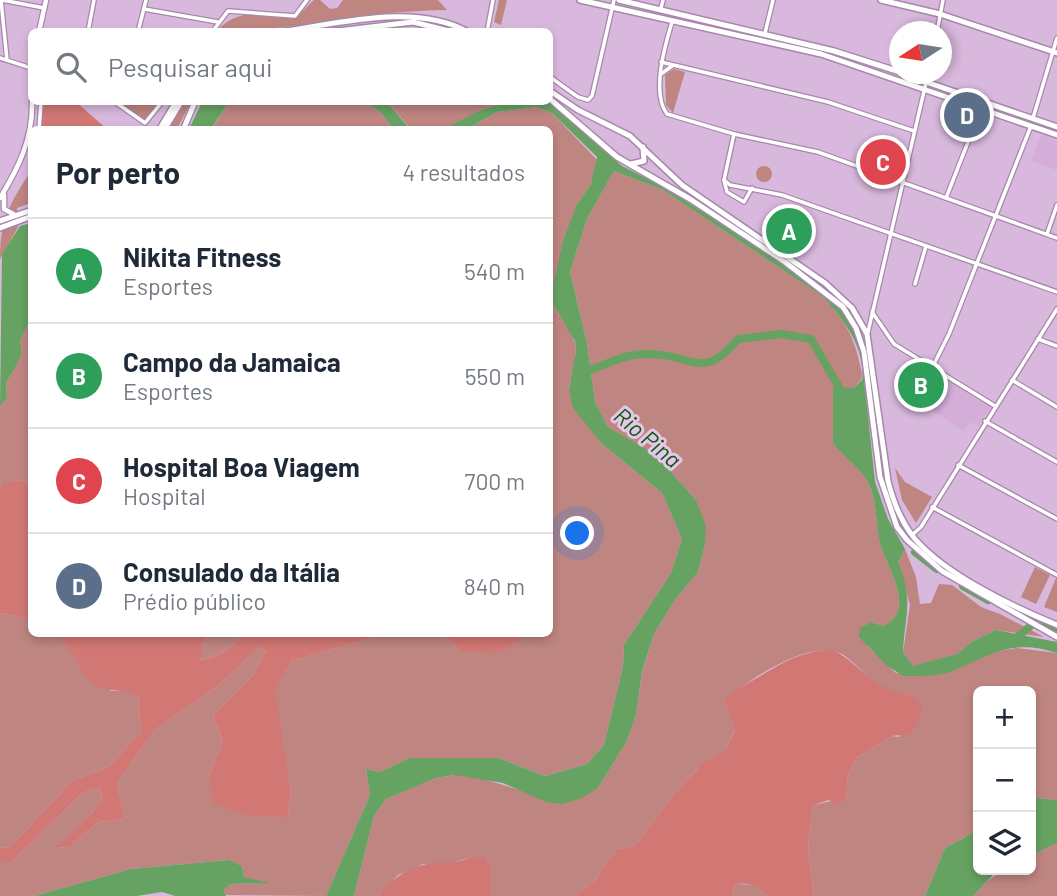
<!DOCTYPE html>
<html lang="pt">
<meta charset="utf-8">
<style>
body{margin:0;font-family:Barlow,sans-serif;background:#f6f6f7;color:#1f2937}
.controls{position:absolute;right:21px;bottom:21px;display:grid;overflow:hidden;border-radius:10px;box-shadow:0 4px 10px #0003}
.controls button{width:63px;height:63px;display:grid;place-items:center;padding:0;border:0;border-bottom:2px solid #e0e1e3;background:#fff;color:#1f2937;font:35px sans-serif}
.compass{position:absolute;left:889px;top:21px;width:63px;height:63px;border-radius:50%;background:#fff;box-shadow:0 4px 10px #0003;rotate:258deg}
.you{position:absolute;left:578px;top:534px;width:24px;height:24px;margin:-18px;border:5px solid #fff;border-radius:50%;background:#1a73e8;box-shadow:0 0 0 10px #1a73e833}
.badge{display:grid;place-items:center;width:46px;height:46px;border-radius:50%;background:#111827;color:#fff;font-size:23px;font-weight:700}
.pin{position:absolute;translate:-50% -50%;border:4px solid #fff;box-shadow:0 2px 7px #0006}
.list{margin:0;padding:0;list-style:none}
h2{display:flex;justify-content:space-between;align-items:center;height:91px;margin:0;padding:0 28px;font-size:30px}
h2 small{font-size:23px;font-weight:400;color:#747a83}
.list li{display:grid;grid-template-columns:46px 1fr auto;gap:21px;align-items:center;box-sizing:border-box;height:105px;padding:0 28px;border-top:2px solid #e0e1e3}
.list b{display:block;font-size:26px;white-space:nowrap}
.list p{margin:0;font-size:23px;white-space:nowrap;color:#747a83}
.list em{font-size:23px;font-style:normal;color:#747a83}
.icon{flex:none;width:38px;height:38px;fill:none;stroke:currentColor;stroke-width:2;stroke-linecap:round;stroke-linejoin:round}
.map{position:relative;flex:none;width:1057px;height:896px;overflow:hidden}
.search{position:absolute;background:#fff;box-shadow:0 4px 10px #0003;left:28px;top:28px;width:525px;height:77px;display:flex;align-items:center;gap:18px;box-sizing:border-box;padding:0 24px;border-radius:10px;color:#747a83;font-size:26px}
.panel{position:absolute;background:#fff;box-shadow:0 4px 10px #0003;left:28px;top:126px;width:525px;height:511px;border-radius:10px}
.map>svg:first-child{display:block}
.built{fill:#d4add9}
.green{fill:#bf8581}
.forest{fill:#d27874}
.water{fill:#66a362}
.lines{fill:none;stroke-linecap:round;stroke-linejoin:round}
.river{stroke:#66a362;stroke-width:8}
.minor-casing{stroke:#a787ab;stroke-width:6}
.tertiary-casing{stroke:#a787ab;stroke-width:7}
.secondary-casing{stroke:#a787ab;stroke-width:8}
.primary-casing{stroke:#a787ab;stroke-width:8}
.minor{stroke:#fff;stroke-width:3.5}
.tertiary{stroke:#fff;stroke-width:4.5}
.secondary{stroke:#fff;stroke-width:5}
.primary{stroke:#fff;stroke-width:5}
.labels{text-anchor:middle;dominant-baseline:central;stroke-width:6;stroke-linejoin:round;paint-order:stroke}
.water-label{font-size:23px;font-style:italic;fill:#006003;stroke:#e7c4eb}
</style>
<div class="map">
<svg width="1057" height="896" viewBox="0 0 1057 896">
<rect width="100%" height="100%" fill="#d9b8dd"/>
<g class="built">
<polygon points="1041,135 1057,141 1057,170 1031,161"/>
<polygon points="944,374 992,405 978,426 970,422 964,432 926,406"/>
</g>
<g class="green">
<path d="M314 0H320L330 9 337 8 343 0H438L447 10C369 10 293 31 216 32 238 6 264 15 294 19Z"/>
<polygon points="499,0 507,0 501,25 494,22"/>
<polygon points="674,69 685,72 673,113 666,105 665,75"/>
<polygon points="118,102 161,102 145,121 139,121"/>
<polygon points="184,102 191,102 177,129 168,130"/>
<polygon points="229,102 365,102 380,112 394,129 211,130"/>
<polygon points="387,102 507,102 481,110 451,129 411,129"/>
<path d="M537 107 552 113 598 161 591 184 577 204 552 292C551 313 570 324 575 343 578 357 571 375 569 389L601 443 662 493 682 539 671 573 624 645 623 666 604 745 587 764 545 776 498 758H411L380 772 366 769 370 795 326 896 224 895 222 890 230 884 266 883 244 877 242 866 228 860 131 869 34 896H0V861H13L82 793 99 788 103 796 92 813 58 847 68 848 98 822 125 819 117 783 155 730 219 685 260 647 265 652 254 674 213 715 223 742 209 775 288 817 291 792 274 690 292 661 386 634H444L460 651 528 634H550V130L467 129 497 112Z"/>
<circle cx="764" cy="174" r="8"/>
<path d="M31 171V203L17 208 18 227 0 259C0 220 10 203 31 171Z"/>
<path d="M614 171 663 190 823 297C848 324 855 339 862 374L861 380 853 388 840 451C849 460 859 469 866 479 877 496 875 518 879 537 883 563 919 608 884 626L871 622 861 628 868 647 896 673 951 671 986 653 1017 648 1057 653V800L1036 798 1031 800V691H978V830L945 848 925 896H814L808 847 813 805 846 798 848 776 856 758 892 736 899 737 913 695C873 692 872 676 845 656 814 634 747 681 724 701L735 729 726 749 697 769 676 791 636 845 616 850 596 879 575 896H491V867L486 857H471L447 865 423 864 398 875 379 896H354L374 816 386 799 399 793 436 778 455 775H470L523 791 598 788 627 741 636 715 642 673 654 634 674 601 698 572 705 545 696 500 655 454 608 427 595 402 587 343 570 272 587 219Z"/>
<polygon points="31,318 31,489 22,480 5,483 0,487 0,406 7,398 6,383 18,363 22,352 20,341"/>
<polygon points="916,369 938,384 927,401 905,386"/>
<polygon points="895,468 905,482 932,497 916,523 902,500"/>
<polygon points="905,549 916,577 920,604 931,603 939,584 952,585 981,607 1000,614 1044,637 996,630 973,641 957,654 913,667 903,652 910,605 898,562"/>
<polygon points="1035,567 1050,575 1036,604 1021,597"/>
<polygon points="1056,578 1057,578 1057,612 1044,607"/>
<path d="M0 613 31 620 32 634C38 634 48 632 55 634 61 636 102 682 111 691L129 690 138 697 141 732 108 767 72 781 10 847 0 848Z"/>
<path d="M210 634H241C234 649 216 658 199 660L203 643Z"/>
<path d="M1057 843V896H973C995 873 998 870 1031 870V856Z"/>
<polygon points="735,884 757,885 767,896 732,896"/>
</g>
<g class="forest">
<polygon points="43,102 76,102 107,129 41,129"/>
<polygon points="22,480 31,489 31,620 0,613 0,487 4,483"/>
<path d="M54 634H210L203 643 200 660C216 658 234 649 241 634H386L292 661 275 689 291 792 288 817 249 816 214 804 209 775 223 742 213 715 254 674 265 652 260 647 219 685 155 730 117 783 125 819 98 822 68 848 57 847 92 813 103 796 99 788 82 793 13 861H0V848L10 847 72 781 108 767 141 732 138 697C124 686 105 695 91 682 75 666 74 647 54 634Z"/>
<polygon points="444,634 528,634 499,653 460,651"/>
<path d="M831 649C864 665 870 691 913 695L921 703C922 717 919 724 909 734L892 736 856 758 848 776 846 798 838 805 829 800 813 805 808 847 814 896H767C757 885 751 883 735 884L732 896H575L596 879 616 850 636 845 676 791 702 764 726 749 735 730 724 701C732 689 739 689 750 682 780 665 794 653 831 649Z"/>
<path d="M471 857H486L491 867V896H379C390 881 404 869 423 865 441 860 450 867 471 857Z"/>
</g>
<g class="water">
<polygon points="202,102 229,102 211,129 189,129"/>
<polygon points="365,102 387,102 410,129 394,129 380,112"/>
<path d="M507 102 551 103 622 166 666 188 790 268 838 305 856 333 861 349 875 482 888 519 905 549 898 562C914 600 905 613 903 652L913 666 957 654 973 641 996 630 1057 642V653C1012 638 991 655 952 671 937 677 919 676 903 676L886 665 859 637 860 628 871 622 884 626C919 608 883 563 879 538 875 518 877 496 866 479 857 466 843 456 833 443V387L853 388 862 380C866 348 843 319 823 297L663 190 614 171 587 219 570 272 587 343 595 402 608 427 655 454 696 500 706 526 705 545 698 572 674 601 654 634 642 672 636 715 627 741 598 788 582 798 562 804 546 802 503 783 455 775 436 778 400 793 386 799 374 816 354 896H326L370 795 366 769 380 772 410 758H498L545 776 587 764 604 745 623 666 624 645 671 573 682 539 662 493 601 443 573 408 569 389 576 351 575 341 551 301 552 292 563 241 577 204 591 184 597 157 552 113 537 107 497 112 467 129H444L481 110Z"/>
<polygon points="31,223 31,318 20,341 22,352 18,363 6,383 7,398 0,406 2,254 20,226"/>
<polygon points="1036,798 1057,800 1057,843 1031,856 1031,800"/>
<polygon points="978,830 978,870 1003,870 993,875 973,896 925,896 945,848"/>
<polygon points="229,860 242,866 244,877 270,883 230,884 223,890 226,896 175,896 162,892 137,896 34,896 131,869"/>
</g>
<g class="lines">
<g class="river">
<path d="M585 372C606 365 625 353 648 354 694 354 702 382 738 339L781 334 811 339 843 394"/>
<polyline points="915,552 937,569"/>
<polyline points="963,586 988,600"/>
<polyline points="1040,626 1057,633"/>
<polyline points="1015,639 1034,623"/>
</g>
<g class="minor-casing">
<g id="minor">
<polyline points="1,0 7,60"/>
<polyline points="2,0 44,8"/>
<polyline points="661,8 663,0"/>
<polyline points="144,9 218,22"/>
<path d="M672 22C665 45 651 93 667 114L734 134 818 152 1057 238"/>
<polyline points="88,32 94,0"/>
<polyline points="138,32 146,0"/>
<polyline points="212,32 228,11 295,16 307,0"/>
<polyline points="487,32 493,0"/>
<polyline points="937,32 943,0"/>
<polyline points="765,33 773,0"/>
<polyline points="0,58 31,68"/>
<polyline points="661,62 828,102 914,131"/>
<polyline points="661,74 672,66"/>
<polyline points="550,77 578,97 588,100 592,96 614,0"/>
<polyline points="115,102 145,123 162,102"/>
<polyline points="1033,118 1057,38"/>
<polyline points="39,130 41,102"/>
<polyline points="734,134 724,180 730,185 782,195 1057,292"/>
<polyline points="724,180 727,192 744,202 752,188"/>
<polyline points="946,198 981,109"/>
<polyline points="1047,234 1057,205"/>
<polyline points="915,284 926,246"/>
<polyline points="872,312 894,344 995,406"/>
<polyline points="868,332 928,74"/>
<polyline points="1038,339 1057,346"/>
<polyline points="933,366 949,334 1031,126"/>
<polyline points="1012,380 1057,407"/>
<polyline points="985,421 1057,462"/>
<polyline points="958,465 1057,519"/>
<polyline points="932,507 1057,575"/>
<polyline points="912,535 921,527 1057,309"/>
</g>
</g>
<g class="tertiary-casing">
<g id="tertiary">
<polyline points="39,32 46,0"/>
<polyline points="32,66 32,89"/>
<polyline points="4,195 4,209 15,215"/>
<path d="M0 198C19 167 33 138 32 102"/>
</g>
</g>
<g class="secondary-casing">
<polyline id="secondary" points="881,0 940,14 1057,53"/>
</g>
<g class="primary-casing">
<g id="primary">
<polyline points="580,0 821,54 1057,135"/>
<polyline points="619,0 834,51 900,72"/>
<path d="M279 32C337 24 415 2 468 32"/>
<polyline points="329,32 413,22 453,32"/>
<polyline points="903,74 1057,127"/>
<path d="M550 91 578 110 630 136 682 185 825 283 852 308 867 334 888 481C893 501 901 522 915 539 946 575 1013 607 1057 625"/>
<polyline points="550,99 617,157 690,199 785,262 843,307 856,328 864,352 880,477 897,527 907,540 942,571 1057,637"/>
<polyline points="159,130 176,102"/>
<polyline points="164,130 181,102"/>
<polyline points="183,130 195,102"/>
<polyline points="631,164 644,161 643,147"/>
<polyline points="0,221 32,210"/>
<polyline points="0,228 32,216"/>
</g>
</g>
<use href="#minor" class="minor"/>
<use href="#tertiary" class="tertiary"/>
<use href="#secondary" class="secondary"/>
<use href="#primary" class="primary"/>
</g>
<g class="labels">
<g class="water-label">
<text transform="translate(648 437) rotate(40)">Rio Pina</text>
</g>
</g>
</svg>
<div class="controls">
<button>+</button>
<button>−</button>
<button><svg class="icon" aria-label="layers" viewBox="0 0 24 24"><path d="M12 4l9 5-9 5-9-5zM3 14l9 5 9-5"/></svg></button>
</div>
<svg class="compass" viewBox="-18 -18 36 36"><path d="M0-13l5 13h-10z" fill="#e53935"/><path d="M0 13l5-13h-10z" fill="#747a83"/></svg>
<div class="you"></div>
<div class="pin badge" style="left:789px;top:231px;background:#2e9e5b">A</div>
<div class="pin badge" style="left:921px;top:385px;background:#2e9e5b">B</div>
<div class="pin badge" style="left:883px;top:162px;background:#e0444e">C</div>
<div class="pin badge" style="left:967px;top:115px;background:#5c6f8a">D</div>
<div class="search"><svg class="icon" aria-label="search" viewBox="0 0 24 24"><circle cx="10" cy="10" r="6"/><path d="M15 15l6 6"/></svg>Pesquisar aqui</div>
<section class="panel">
<h2>Por perto<small>4 resultados</small></h2>
<ul class="list">
<li><span class="badge" style="background:#2e9e5b">A</span><div><b>Nikita Fitness</b><p>Esportes</p></div><em>540 m</em></li>
<li><span class="badge" style="background:#2e9e5b">B</span><div><b>Campo da Jamaica</b><p>Esportes</p></div><em>550 m</em></li>
<li><span class="badge" style="background:#e0444e">C</span><div><b>Hospital Boa Viagem</b><p>Hospital</p></div><em>700 m</em></li>
<li><span class="badge" style="background:#5c6f8a">D</span><div><b>Consulado da Itália</b><p>Prédio público</p></div><em>840 m</em></li>
</ul>
</section>
</div>
